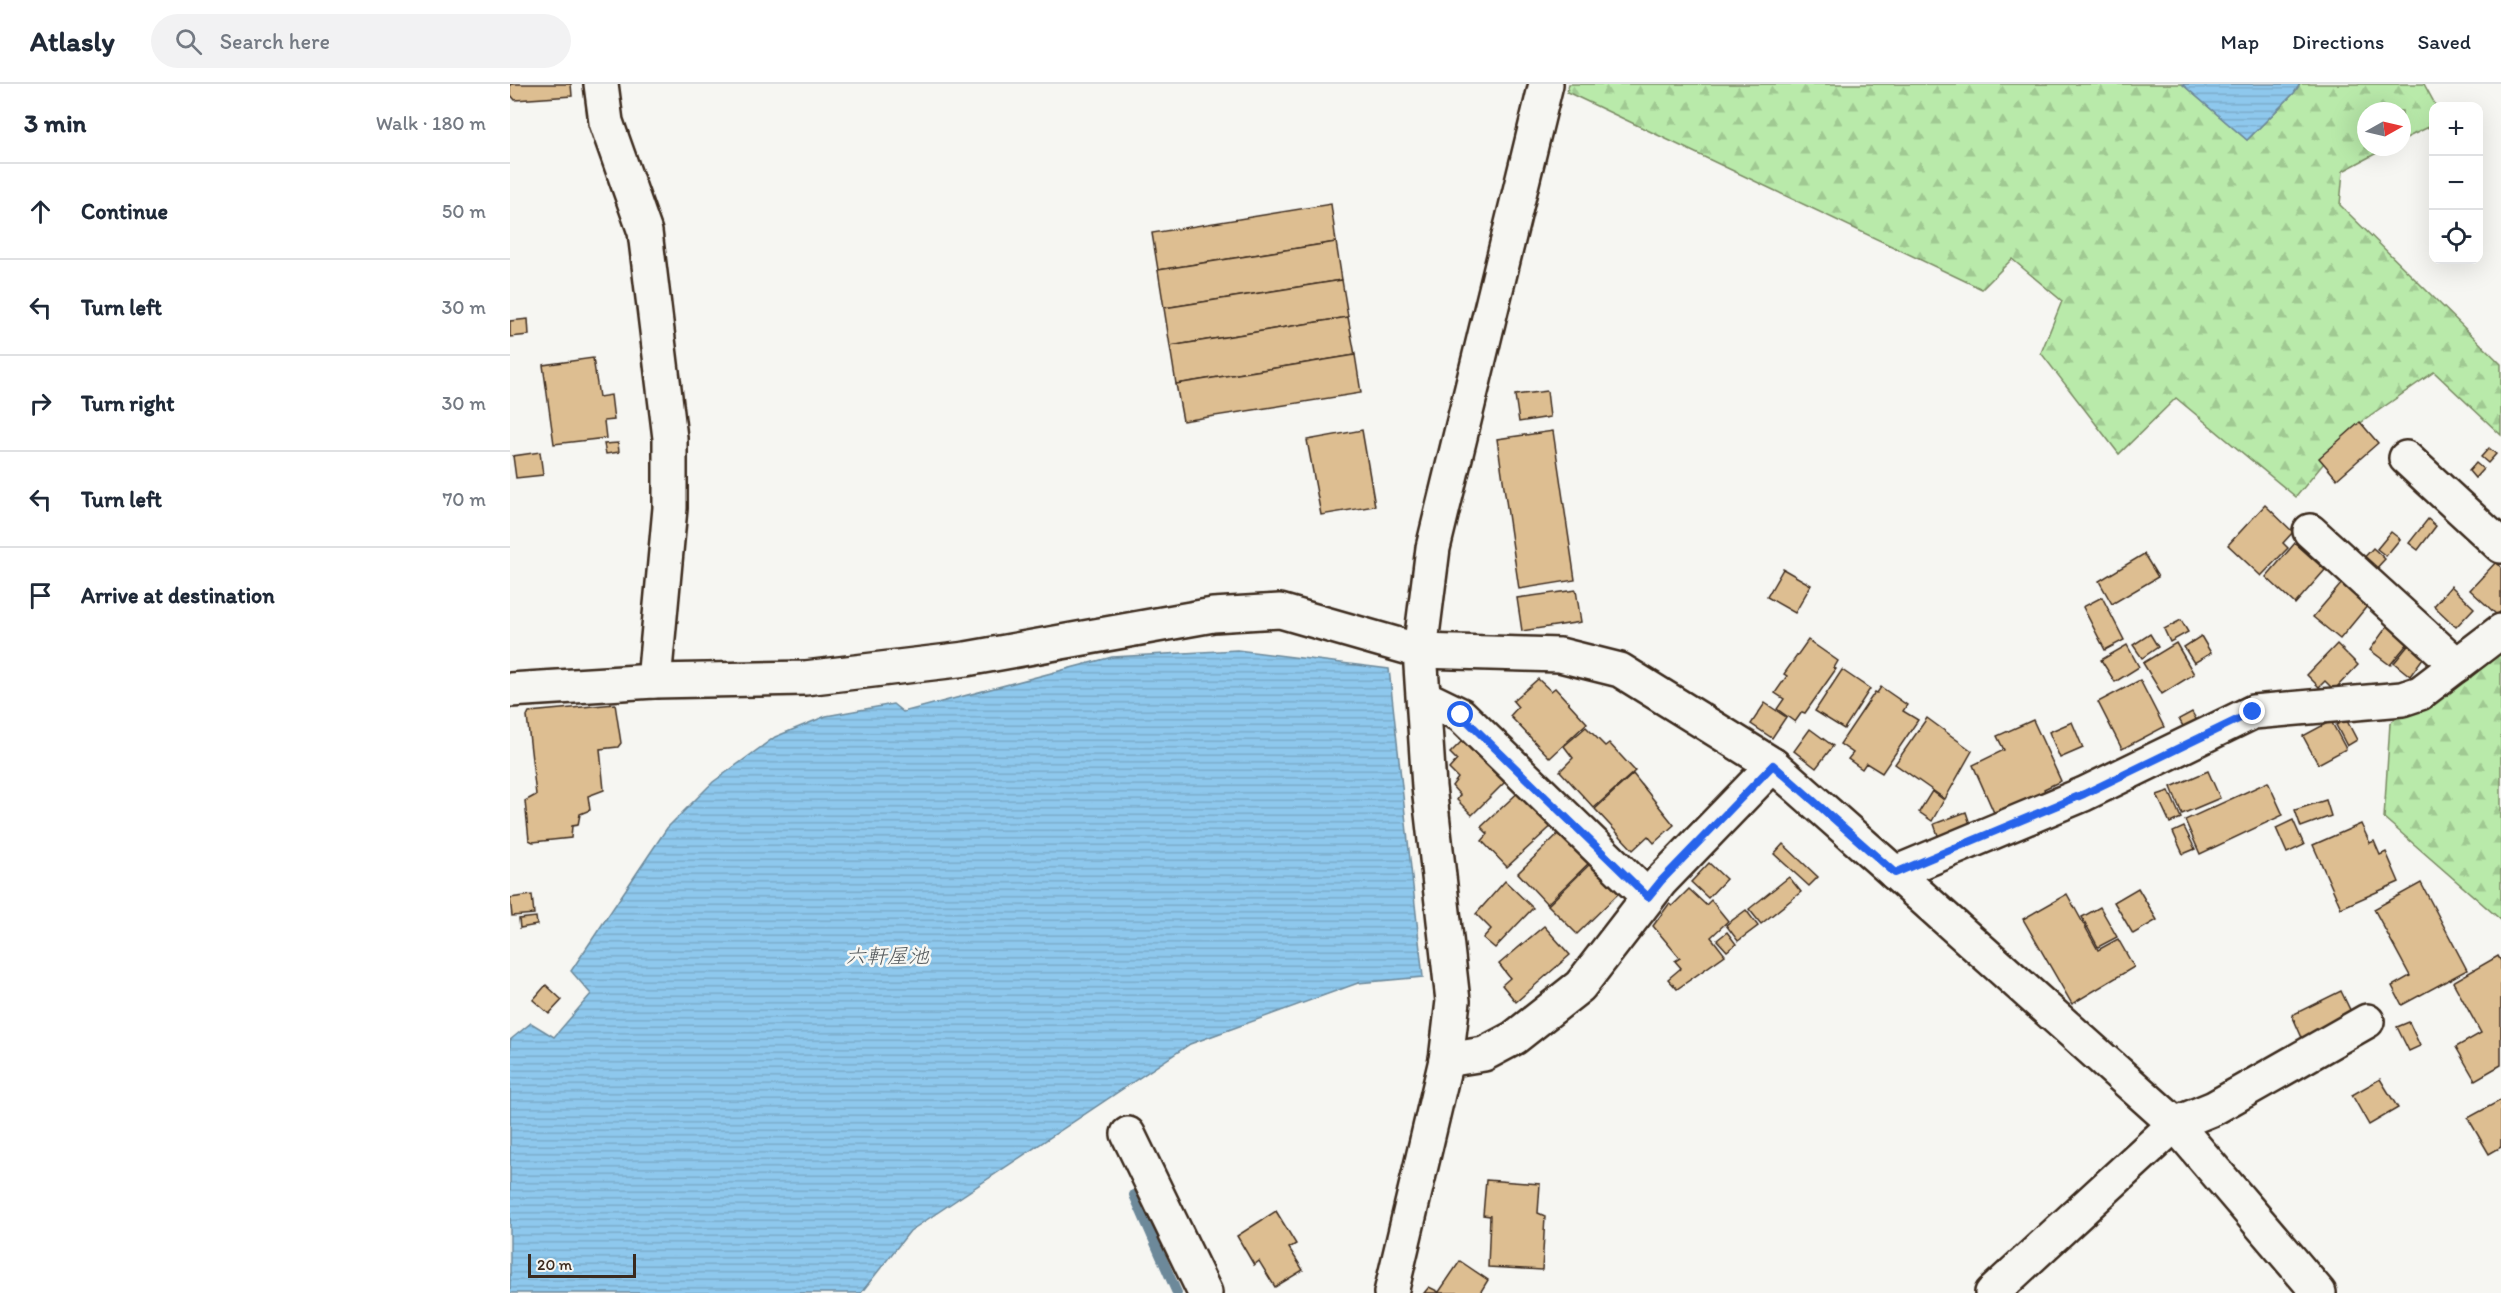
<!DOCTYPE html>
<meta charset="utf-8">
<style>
body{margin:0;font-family:Itim,"Klee One",sans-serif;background:#f2f2f3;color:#1f2937}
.controls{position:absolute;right:18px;top:18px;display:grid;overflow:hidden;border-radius:12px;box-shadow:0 6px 24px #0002}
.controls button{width:54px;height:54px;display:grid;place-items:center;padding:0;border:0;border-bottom:2px solid #e0e1e3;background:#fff;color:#1f2937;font:30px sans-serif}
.compass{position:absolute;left:1847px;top:18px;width:54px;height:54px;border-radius:50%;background:#fff;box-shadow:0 6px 24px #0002;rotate:82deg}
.scale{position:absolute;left:18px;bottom:15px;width:108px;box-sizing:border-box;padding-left:6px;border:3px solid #3b2a1e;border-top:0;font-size:16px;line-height:21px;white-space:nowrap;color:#3b2a1e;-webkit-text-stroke:4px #f6f6f2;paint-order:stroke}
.stop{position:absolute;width:18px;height:18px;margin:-14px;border:4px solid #2563eb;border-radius:50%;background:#fff}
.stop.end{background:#2563eb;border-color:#fff;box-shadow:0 2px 6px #0008}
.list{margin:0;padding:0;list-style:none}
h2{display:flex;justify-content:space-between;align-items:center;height:78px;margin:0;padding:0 24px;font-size:26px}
h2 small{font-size:20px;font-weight:400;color:#747a83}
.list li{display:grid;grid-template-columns:39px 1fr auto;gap:18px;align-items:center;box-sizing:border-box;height:96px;padding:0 24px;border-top:2px solid #e0e1e3}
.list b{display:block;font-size:22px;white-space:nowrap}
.list em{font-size:20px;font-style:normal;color:#747a83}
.icon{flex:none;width:33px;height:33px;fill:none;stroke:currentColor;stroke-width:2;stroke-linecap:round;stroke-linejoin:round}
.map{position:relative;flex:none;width:1991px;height:1209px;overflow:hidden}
header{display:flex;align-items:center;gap:36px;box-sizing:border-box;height:84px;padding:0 30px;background:#fff;border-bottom:2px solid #e0e1e3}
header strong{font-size:28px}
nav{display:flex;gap:33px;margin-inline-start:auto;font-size:21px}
.search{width:420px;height:54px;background:#f2f2f3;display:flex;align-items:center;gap:15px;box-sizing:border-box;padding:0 21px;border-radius:33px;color:#747a83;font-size:22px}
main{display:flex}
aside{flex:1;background:#fff}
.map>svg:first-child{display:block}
.forest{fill:url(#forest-firs);stroke:#7a8a64;stroke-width:1.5}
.water{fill:url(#water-rules);stroke:#6d899a;stroke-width:1.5}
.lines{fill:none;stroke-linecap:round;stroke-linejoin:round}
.stream{stroke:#6d899a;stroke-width:10}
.building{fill:#ddbe91;stroke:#3b2a1e;stroke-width:1.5}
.minor-casing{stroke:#3b2a1e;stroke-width:38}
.minor{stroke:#f6f6f2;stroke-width:33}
.route{stroke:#2563eb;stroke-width:8}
.labels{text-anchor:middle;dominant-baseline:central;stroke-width:5;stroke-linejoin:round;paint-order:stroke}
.water-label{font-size:21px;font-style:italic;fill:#54595c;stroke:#f6f6f2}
</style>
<header>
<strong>Atlasly</strong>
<div class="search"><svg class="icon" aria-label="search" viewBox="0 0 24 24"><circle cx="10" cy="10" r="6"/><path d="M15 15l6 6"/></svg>Search here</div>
<nav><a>Map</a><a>Directions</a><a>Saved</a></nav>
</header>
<main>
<aside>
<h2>3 min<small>Walk · 180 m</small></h2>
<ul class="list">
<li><svg class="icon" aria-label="ahead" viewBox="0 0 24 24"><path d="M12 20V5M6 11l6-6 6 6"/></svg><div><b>Continue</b></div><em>50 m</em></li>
<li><svg class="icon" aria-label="left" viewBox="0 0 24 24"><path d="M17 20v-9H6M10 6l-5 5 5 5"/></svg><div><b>Turn left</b></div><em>30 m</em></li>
<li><svg class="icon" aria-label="right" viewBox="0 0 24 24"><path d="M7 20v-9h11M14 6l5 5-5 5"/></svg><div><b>Turn right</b></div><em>30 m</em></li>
<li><svg class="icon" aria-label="left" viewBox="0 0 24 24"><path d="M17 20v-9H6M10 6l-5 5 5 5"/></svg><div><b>Turn left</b></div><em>70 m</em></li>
<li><svg class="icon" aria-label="arrive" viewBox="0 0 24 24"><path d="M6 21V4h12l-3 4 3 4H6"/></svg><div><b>Arrive at destination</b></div></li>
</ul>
</aside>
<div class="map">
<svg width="1991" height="1209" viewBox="0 0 1991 1209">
<defs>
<pattern id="forest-firs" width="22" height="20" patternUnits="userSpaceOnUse" patternTransform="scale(1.5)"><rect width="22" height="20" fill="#b9eaaa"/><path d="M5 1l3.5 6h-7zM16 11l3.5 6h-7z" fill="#a0c992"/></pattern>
<pattern id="water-rules" width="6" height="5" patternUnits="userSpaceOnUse" patternTransform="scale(1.5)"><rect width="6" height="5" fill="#8ec8ed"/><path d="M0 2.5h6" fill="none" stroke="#7baccb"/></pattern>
</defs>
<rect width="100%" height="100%" fill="#f6f6f2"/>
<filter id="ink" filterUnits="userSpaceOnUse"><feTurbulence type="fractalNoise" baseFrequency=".0167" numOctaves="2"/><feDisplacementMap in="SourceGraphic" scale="12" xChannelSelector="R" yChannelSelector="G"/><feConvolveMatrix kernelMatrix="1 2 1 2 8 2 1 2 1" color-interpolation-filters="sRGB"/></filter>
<g filter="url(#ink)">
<g class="forest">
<polygon points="1059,0 1672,0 1737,56 1784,9 1790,0 1914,0 1926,22 1924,22 1923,41 1892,56 1892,27 1856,27 1856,63 1878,63 1833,87 1830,121 1991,280 1991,351 1924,288 1842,345 1786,413 1666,314 1609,370 1531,269 1552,217 1502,175 1472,205 1057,8"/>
<polygon points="1991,559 1991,836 1874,734 1880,639"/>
</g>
<g class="water">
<polygon points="1672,0 1790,0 1784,9 1737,56"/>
<polygon points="727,566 879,585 913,893 848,899 680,960 400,1147 351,1209 0,1209 0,956 21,939 44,953 81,910 61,887 157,744 203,698 265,653 316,632 383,620 393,628 602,573"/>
</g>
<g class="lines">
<polyline class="stream" points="624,1111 667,1209"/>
</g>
<g class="building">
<polygon points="0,0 61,0 62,12 5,16 0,10"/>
<polygon points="821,120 826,158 648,186 642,149"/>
<polygon points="826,158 832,196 654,224 648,186"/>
<polygon points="832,196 838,233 660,262 654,224"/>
<polygon points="838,233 845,271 666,300 660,262"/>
<polygon points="18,235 19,251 0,253 0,237"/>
<polygon points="845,271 851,309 673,337 666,300"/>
<polygon points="83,274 89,313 101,311 104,336 94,337 96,354 44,360 33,281"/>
<polygon points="1037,307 1040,333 1009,338 1005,311"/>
<polygon points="1850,338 1868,359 1827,395 1809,374"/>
<polygon points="852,346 865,422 811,431 797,356"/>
<polygon points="1043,347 1065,496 1009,505 987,355"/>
<polygon points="108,359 109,368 96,370 94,360"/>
<polygon points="1979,364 1986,370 1978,379 1971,373"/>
<polygon points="30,368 33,391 6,394 3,372"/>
<polygon points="1966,379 1973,385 1965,394 1959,387"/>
<polygon points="1755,421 1783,448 1773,459 1778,464 1751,492 1718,461"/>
<polygon points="1918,435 1926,442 1908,466 1899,459"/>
<polygon points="1881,448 1890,455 1876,472 1867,465"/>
<polygon points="1785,459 1815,486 1785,520 1756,493"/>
<polygon points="1863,464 1875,475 1862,489 1850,478"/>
<polygon points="1634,470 1648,493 1602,520 1589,497"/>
<polygon points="1986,478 1991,483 1991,527 1987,531 1960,506"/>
<polygon points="1273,485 1301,501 1285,529 1257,513"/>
<polygon points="1832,499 1858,521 1830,555 1803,533"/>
<polygon points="1941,502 1964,524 1946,543 1924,522"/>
<polygon points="1066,506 1071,538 1012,547 1007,514"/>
<polygon points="1592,513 1614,556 1595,566 1573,523"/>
<polygon points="1671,536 1678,548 1660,558 1654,545"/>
<polygon points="1878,541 1899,558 1880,581 1860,566"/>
<polygon points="1640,550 1648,563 1632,574 1623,561"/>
<polygon points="1691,552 1701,569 1684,579 1674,563"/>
<polygon points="1298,556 1328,577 1324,584 1326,585 1295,629 1292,628 1285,638 1267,625 1274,615 1265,609 1277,592 1274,590"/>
<polygon points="1901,558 1916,570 1900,592 1884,579"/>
<polygon points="1666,559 1684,590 1652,610 1633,579"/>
<polygon points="1827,560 1848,581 1824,606 1815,597 1809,603 1797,591"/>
<polygon points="1617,561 1629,583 1605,598 1591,576"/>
<polygon points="1332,586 1360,605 1334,645 1305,627"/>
<polygon points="1028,595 1041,607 1045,604 1077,639 1040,674 1000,632 1008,623 1003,617"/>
<polygon points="1630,596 1654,643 1612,665 1588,618"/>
<polygon points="1371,603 1397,621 1393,627 1408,636 1372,689 1356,679 1352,685 1338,675 1343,669 1330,660 1365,608 1367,609"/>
<polygon points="1255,619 1276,633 1262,654 1241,640"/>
<polygon points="105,620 111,659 108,663 90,665 94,706 78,712 80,726 70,730 68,741 62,742 61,754 23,758 19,756 15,717 26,711 17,632 19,628"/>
<polygon points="1682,628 1691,644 1678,651 1669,635"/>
<polygon points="1417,634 1462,667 1435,715 1385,680"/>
<polygon points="1836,635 1847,656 1837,662 1826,641"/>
<polygon points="1523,636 1551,697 1534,705 1539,718 1489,740 1463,681 1494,666 1487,652"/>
<polygon points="1821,637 1836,665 1808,680 1793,652"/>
<polygon points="1562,638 1573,664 1550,674 1539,648"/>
<polygon points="1076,643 1095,662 1099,659 1125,687 1084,724 1050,687 1063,674 1054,662"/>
<polygon points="1300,645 1323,662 1306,684 1284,667"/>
<polygon points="956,653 998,695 962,731 947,716 950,711 942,702 948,694 939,685 947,676 940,669"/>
<polygon points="1698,687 1710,714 1672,730 1661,703"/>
<polygon points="1123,690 1164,741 1144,759 1138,752 1123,766 1085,725"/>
<polygon points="1758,698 1773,731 1690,770 1675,736"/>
<polygon points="1014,703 1046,738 997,783 972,757 978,750 971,743"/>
<polygon points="1422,707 1434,716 1422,737 1409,728"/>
<polygon points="1659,707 1671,734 1660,739 1647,711"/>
<polygon points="1816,716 1821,732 1791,743 1785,726"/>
<polygon points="1456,728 1463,749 1431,760 1424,740"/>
<polygon points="1783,736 1794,761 1777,769 1766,744"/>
<polygon points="1851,740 1860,759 1864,757 1870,771 1876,768 1889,798 1831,824 1803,761"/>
<polygon points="1674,743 1685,765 1673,770 1663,748"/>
<polygon points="1052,746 1082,776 1037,820 1008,789"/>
<polygon points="1273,760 1308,793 1299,802 1264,770"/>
<polygon points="1083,777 1111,807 1067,850 1038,821"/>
<polygon points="1199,779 1216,795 1198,814 1181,798"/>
<polygon points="1279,793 1291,808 1251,840 1239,825"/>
<polygon points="995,797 1023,824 985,864 973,854 981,845 966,830"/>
<polygon points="1911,799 1957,886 1892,921 1882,902 1900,892 1864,825"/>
<polygon points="1628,804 1647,836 1623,850 1604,818"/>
<polygon points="1179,805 1196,821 1201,816 1218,837 1201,853 1215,871 1167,905 1158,895 1171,884 1165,877 1170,874 1143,842 1159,820 1162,822"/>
<polygon points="1557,810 1588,866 1608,855 1624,883 1562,920 1513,835"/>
<polygon points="22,811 24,830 2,832 0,814"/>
<polygon points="1590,823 1607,853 1588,863 1572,833"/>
<polygon points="1236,826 1248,842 1228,857 1216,841"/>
<polygon points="26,833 27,841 10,844 9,835"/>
<polygon points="1034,842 1060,871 1006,918 992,901 1000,894 989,880"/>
<polygon points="1217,848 1226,860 1217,867 1207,856"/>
<polygon points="1988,872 1991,877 1991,981 1965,996 1946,963 1971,949 1943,898"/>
<polygon points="36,901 52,916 39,930 23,916"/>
<polygon points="1831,907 1843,932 1793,956 1782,931"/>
<polygon points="1899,938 1910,962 1899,967 1887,943"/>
<polygon points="1870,995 1888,1024 1859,1041 1842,1011"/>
<polygon points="1991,1016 1991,1063 1979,1070 1958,1034"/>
<polygon points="976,1096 1030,1100 1028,1129 1035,1132 1032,1186 978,1183 980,1132 973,1131"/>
<polygon points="766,1127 786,1160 779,1164 793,1186 765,1203 749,1177 744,1181 727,1152"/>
<polygon points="950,1177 978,1196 970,1209 914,1209 919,1203 929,1208"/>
</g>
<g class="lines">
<g class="minor-casing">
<g id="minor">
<polyline points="91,0 96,38 135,148 160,354 160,424 144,597"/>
<polyline points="1896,374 1991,462"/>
<polyline points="1800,447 1947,581"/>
<polyline points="0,606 144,597 295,594 456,575 703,531 770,527 910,567 1050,571 1110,586 1263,681 1385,789 1665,1040 1809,1209"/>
<polyline points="914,613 951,631 1138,813"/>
<polyline points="1385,789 1574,710 1743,628 1892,615 1910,609 1991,547"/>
<polyline points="936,976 974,970 1004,954 1070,902 1151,797 1263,681"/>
<polyline points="618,1050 695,1209"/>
<polyline points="881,1209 936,976 943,917 919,703 910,567 923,464 1036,0"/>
<polyline points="1482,1209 1665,1040 1704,1024 1857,937"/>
</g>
</g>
<use href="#minor" class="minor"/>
</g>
</g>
<g class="lines" filter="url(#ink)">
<polyline class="route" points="951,631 1138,813 1151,797 1263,681 1385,789 1574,710 1743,628"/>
</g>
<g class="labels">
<g class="water-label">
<text x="377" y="871">六軒屋池</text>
</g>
</g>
</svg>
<div class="controls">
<button>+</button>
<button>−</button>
<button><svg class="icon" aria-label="locate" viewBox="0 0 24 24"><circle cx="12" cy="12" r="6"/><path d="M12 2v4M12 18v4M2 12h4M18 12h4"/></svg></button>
</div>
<svg class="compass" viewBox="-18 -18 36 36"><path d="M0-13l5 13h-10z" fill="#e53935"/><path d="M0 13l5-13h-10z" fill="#747a83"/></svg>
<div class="scale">20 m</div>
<div class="stop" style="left:951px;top:631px"></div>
<div class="stop end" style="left:1743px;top:628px"></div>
</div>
</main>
